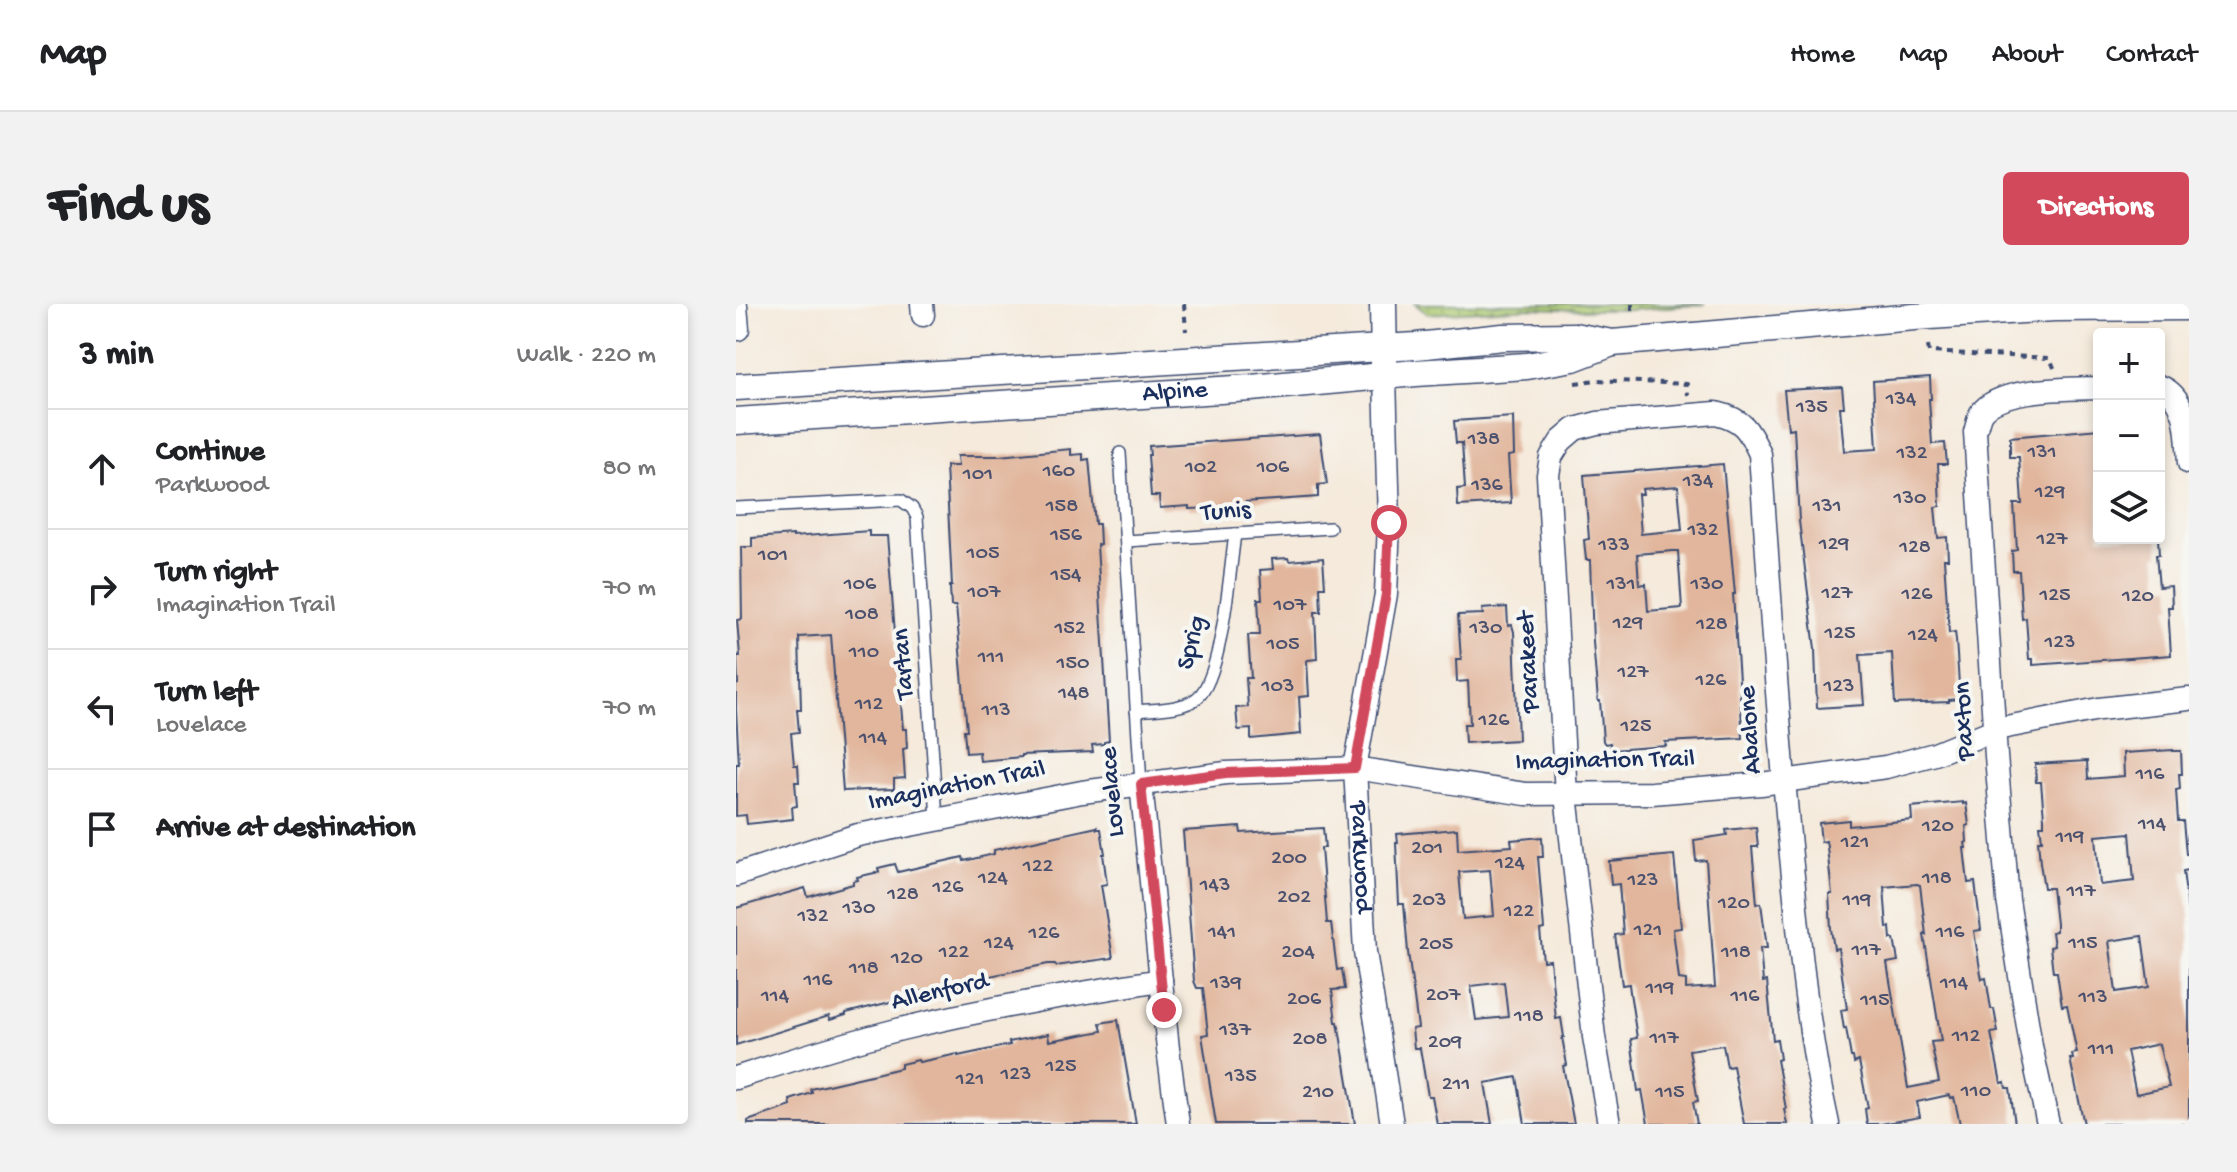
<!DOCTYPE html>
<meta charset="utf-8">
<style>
body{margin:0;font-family:"Gochi Hand",sans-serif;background:#f2f2f2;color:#202124}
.controls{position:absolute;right:24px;top:24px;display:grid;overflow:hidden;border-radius:8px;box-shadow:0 4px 12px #0003}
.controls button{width:72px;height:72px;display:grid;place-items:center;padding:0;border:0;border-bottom:2px solid #e0e0e0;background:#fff;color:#202124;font:40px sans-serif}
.stop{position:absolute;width:24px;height:24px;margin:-18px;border:6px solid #d1495b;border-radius:50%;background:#fff}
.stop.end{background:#d1495b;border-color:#fff;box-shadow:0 2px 8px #0008}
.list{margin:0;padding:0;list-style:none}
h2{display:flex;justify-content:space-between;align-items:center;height:104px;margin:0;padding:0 32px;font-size:34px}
h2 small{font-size:26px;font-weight:400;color:#757577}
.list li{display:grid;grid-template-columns:52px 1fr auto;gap:24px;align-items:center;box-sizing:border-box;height:120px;padding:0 32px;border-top:2px solid #e0e0e0}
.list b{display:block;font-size:30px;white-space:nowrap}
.list p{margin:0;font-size:26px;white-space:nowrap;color:#757577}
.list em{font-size:26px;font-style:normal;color:#757577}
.icon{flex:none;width:44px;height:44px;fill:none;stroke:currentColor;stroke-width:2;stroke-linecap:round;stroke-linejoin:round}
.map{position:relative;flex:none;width:1453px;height:820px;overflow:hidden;border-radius:8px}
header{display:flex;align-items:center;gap:48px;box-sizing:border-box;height:112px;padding:0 40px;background:#fff;border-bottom:2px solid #e0e0e0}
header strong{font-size:38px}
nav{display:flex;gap:44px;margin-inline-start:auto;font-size:28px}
.intro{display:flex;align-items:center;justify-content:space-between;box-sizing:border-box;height:192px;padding:0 48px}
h1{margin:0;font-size:56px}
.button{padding:20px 36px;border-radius:8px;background:#d1495b;color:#fff;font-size:28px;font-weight:700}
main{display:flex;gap:48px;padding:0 48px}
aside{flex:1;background:#fff;border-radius:8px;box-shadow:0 4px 12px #0003}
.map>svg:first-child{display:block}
.park{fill:url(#park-dots);stroke:#647c68;stroke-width:2}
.building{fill:#e1b69c;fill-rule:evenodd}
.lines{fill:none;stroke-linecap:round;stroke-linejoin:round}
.service-casing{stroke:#3c4b71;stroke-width:14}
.minor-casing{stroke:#3c4b71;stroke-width:25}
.tertiary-casing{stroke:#3c4b71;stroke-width:29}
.path{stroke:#3c4b71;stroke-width:4;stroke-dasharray:6 6;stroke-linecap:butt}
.service{stroke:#fff;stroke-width:11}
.minor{stroke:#fff;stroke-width:22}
.tertiary{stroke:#fff;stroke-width:26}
.route{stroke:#d1495b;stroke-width:10}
.labels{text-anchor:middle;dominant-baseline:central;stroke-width:8;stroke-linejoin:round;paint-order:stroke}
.number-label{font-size:22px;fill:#4c516e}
.street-label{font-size:26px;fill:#1b2f5e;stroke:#f6f6f2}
</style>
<header>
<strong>Map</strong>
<nav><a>Home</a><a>Map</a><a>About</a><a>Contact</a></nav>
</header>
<div class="intro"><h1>Find us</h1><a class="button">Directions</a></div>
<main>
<aside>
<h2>3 min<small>Walk · 220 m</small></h2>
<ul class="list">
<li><svg class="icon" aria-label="ahead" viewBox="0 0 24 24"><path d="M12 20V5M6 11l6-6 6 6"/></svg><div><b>Continue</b><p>Parkwood</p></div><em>80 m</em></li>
<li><svg class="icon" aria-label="right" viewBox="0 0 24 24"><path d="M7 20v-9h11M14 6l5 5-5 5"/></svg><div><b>Turn right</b><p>Imagination Trail</p></div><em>70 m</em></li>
<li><svg class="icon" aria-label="left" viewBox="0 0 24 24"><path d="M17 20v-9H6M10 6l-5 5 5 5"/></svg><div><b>Turn left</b><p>Lovelace</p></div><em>70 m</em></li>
<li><svg class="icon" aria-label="arrive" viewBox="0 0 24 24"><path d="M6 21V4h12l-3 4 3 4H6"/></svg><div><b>Arrive at destination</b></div></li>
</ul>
</aside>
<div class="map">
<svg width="1453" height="820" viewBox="0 0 1453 820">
<defs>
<pattern id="park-dots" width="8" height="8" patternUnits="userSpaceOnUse" patternTransform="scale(2)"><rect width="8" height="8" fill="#adca71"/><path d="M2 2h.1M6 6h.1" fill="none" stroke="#8ca460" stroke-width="1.8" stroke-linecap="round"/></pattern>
</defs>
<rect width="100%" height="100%" fill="#f6f6f2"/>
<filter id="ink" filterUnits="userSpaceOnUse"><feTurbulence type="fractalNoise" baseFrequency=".0125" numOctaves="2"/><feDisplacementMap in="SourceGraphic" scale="16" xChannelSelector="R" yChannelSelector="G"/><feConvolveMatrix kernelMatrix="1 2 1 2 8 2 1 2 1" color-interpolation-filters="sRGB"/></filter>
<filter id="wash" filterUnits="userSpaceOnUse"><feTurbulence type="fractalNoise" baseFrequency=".006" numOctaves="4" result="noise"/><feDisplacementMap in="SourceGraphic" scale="32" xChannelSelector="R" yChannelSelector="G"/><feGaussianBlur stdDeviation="1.8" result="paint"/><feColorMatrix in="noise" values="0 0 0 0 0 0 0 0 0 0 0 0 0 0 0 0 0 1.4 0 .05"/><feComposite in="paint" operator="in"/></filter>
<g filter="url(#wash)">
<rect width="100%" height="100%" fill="#f5eadb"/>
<polygon class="park" points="679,0 970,0 893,6 849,6 795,4 692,10"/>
<g id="blocks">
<g class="building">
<polygon points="1194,73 1195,95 1193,95 1196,140 1209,139 1211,160 1202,160 1204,202 1199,203 1202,234 1211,233 1212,255 1208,255 1213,329 1219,328 1220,336 1224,395 1213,396 1213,398 1159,400 1156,349 1124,351 1128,401 1081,404 1079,345 1063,217 1058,124 1052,125 1048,86 1106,83 1108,103 1104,103 1108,147 1141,145 1137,77"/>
<polygon points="777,113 778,151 772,152 775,199 722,202 721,185 729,184 726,139 720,139 718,117"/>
<polygon points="1363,125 1363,234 1422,234 1423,251 1420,251 1423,283 1435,282 1436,303 1432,303 1435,351 1297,361 1297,355 1293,355 1290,314 1286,315 1283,267 1277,267 1276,247 1281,246 1278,200 1286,200 1283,153 1274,153 1274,133"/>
<polygon points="584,130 591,180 582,181 582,193 509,198 510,203 453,205 453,202 424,204 423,192 415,192 412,151 414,151 413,142"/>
<polygon points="335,145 335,151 347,150 347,156 353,155 359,220 363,220 364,240 361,241 373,437 368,438 368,440 356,441 357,448 285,451 285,453 244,457 243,448 230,449 228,426 231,426 220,302 215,302 214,282 216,282 210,162 222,162 221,152 263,152"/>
<path d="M987 160 999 290H997L1007 434 929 438 930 442 875 446 874 439 869 440 867 437 864 397H862L857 338 854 256H850L848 236 853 235 848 171ZM942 182 946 226 905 230 902 190H907L906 185ZM937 247H942L946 304 912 307 910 280 903 281 901 250Z"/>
<polygon points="133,227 133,232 151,232 167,425 170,425 171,444 167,445 169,474 158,475 158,485 107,487 95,331 63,333 65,405 61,405 63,428 55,429 58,461 62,461 63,478 59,478 61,502 56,503 57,515 11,520 10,511 0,512 0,460 3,460 0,406 0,381 2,380 1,352 4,352 1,316 6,315 5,243 16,243 16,234 57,231 57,233"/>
<polygon points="552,254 553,257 587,254 589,283 584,283 585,308 579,308 581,355 572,356 571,357 573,392 563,393 565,430 515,435 515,425 502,426 500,404 512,403 510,374 515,374 512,331 524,331 522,295 526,295 524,266 537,265 536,255"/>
<polygon points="771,303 772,322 776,321 778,328 782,436 729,439 728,420 734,420 732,377 721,378 720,356 725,356 722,311 747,310 746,305"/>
<path d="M1437 446V447H1445L1446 470H1443L1444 485 1440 486 1442 517H1447L1450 550H1453V566L1447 567 1453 614V820H1348L1334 755H1337L1336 750 1341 749 1331 701 1326 702 1321 668H1317L1314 643 1318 642 1316 628 1320 627V620L1316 584H1308L1304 559 1302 536H1306L1304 521H1308V514L1305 478H1300L1299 460 1351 457 1352 475 1388 472 1387 449ZM1394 529 1398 577 1364 581 1360 532ZM1406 632 1413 683 1380 688 1373 637ZM1423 740 1433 783 1400 790 1391 747Z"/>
<path d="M1227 498V500L1230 499 1233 521 1230 522 1231 538 1229 539 1230 544H1228L1232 579 1239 578 1245 626 1238 627 1244 665 1246 675 1250 674 1255 705H1258L1262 728 1255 729 1265 779 1269 778 1270 784H1274L1279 820H1224L1218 793 1214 794 1213 791 1181 798 1184 813 1145 820H1131L1129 805 1132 804 1123 757 1118 759 1117 753H1115L1110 724 1108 725 1105 706 1111 705 1102 644 1098 645 1095 625 1093 590H1096L1091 543 1090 537 1085 538 1083 519 1113 516V522L1176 516 1175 503ZM1181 580 1184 581 1190 631H1188L1205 737 1195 738 1203 778 1172 784 1151 659 1162 657 1158 635H1155L1154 623 1151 624 1148 583Z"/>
<polygon points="361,523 361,525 365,525 369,550 367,550 371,580 365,581 377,654 320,662 319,660 312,660 225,678 225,682 206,685 205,683 157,694 158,697 110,709 110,711 94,716 93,712 0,741 0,604 69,584 72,593 117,580 117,577 122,576 121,573 143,568 142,564 159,560 162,568 227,553 228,557 258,550 258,546"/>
<polygon points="504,523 505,529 587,524 589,544 585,544 591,619 595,619 601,666 606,665 609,685 596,686 600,718 602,718 619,820 480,820 466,731 472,730 467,684 461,684 458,677 447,527"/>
<polygon points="1020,523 1022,543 1016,543 1021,600 1025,599 1031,644 1024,644 1027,678 1031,677 1037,736 1041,735 1044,755 1041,756 1050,805 1048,805 1051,820 1008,820 997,762 991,763 987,741 953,746 962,797 957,798 961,820 912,820 906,786 902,787 895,735 901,734 894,688 893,680 886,681 879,631 887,630 883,580 875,581 873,557 938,551 945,624 937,625 943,675 950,676 950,685 979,683 970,556 960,557 958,536 991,531 990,526"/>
<path d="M721 525 722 546 776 542 775 536 806 533 807 553H802L808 625 804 626 807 657 814 656 820 715 825 714 828 733H826L831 761 827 762 838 820H789L781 773 749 779 756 820H701L696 792H692L684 744H678L676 725 682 724 672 648 668 600H663L660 539H662L661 530ZM754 566 758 612 727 615 723 568ZM768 678 772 713 740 716 735 682Z"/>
<polygon points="382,716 400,820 12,820 12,817 55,802 54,796 76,789 75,785 165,764 165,760 182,756 183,758 222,750 222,752 274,741 273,738 312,730 313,737 366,727 364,719"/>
</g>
</g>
</g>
<g filter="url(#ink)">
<use href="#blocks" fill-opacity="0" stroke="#3c4b71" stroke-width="2"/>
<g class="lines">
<g class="service-casing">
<g id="service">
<polyline points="384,149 405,480"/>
<polyline points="0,204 165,196 176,204 181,213 201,515"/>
<polyline points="390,237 594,224"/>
<path d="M400 407C419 405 446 406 461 394 486 375 494 264 499 230"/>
</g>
</g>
<g class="minor-casing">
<g id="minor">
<polyline points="186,0 187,11"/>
<polyline points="0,2 2,25"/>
<path id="s1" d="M649 72 653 219 650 290 619 464 629 648 656 820"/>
<path d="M1423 82C1453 93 1451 131 1453 159"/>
<polyline points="405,480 432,745 442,820"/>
<polyline points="0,571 122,531 346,488 490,469 619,464 790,490 916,489 1025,480 1150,463 1199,450 1260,425 1363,405 1453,395"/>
<path d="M0 774C55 756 110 739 165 725 251 704 338 690 425 676"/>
<path d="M873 820 858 733 830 491 812 171 815 153 825 137 839 125 861 119 980 109C1007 115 1013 126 1024 150 1034 287 1042 425 1056 562 1064 648 1073 735 1092 820"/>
<path d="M1312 820 1295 742 1272 596 1260 452 1239 128C1241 122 1242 114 1245 109 1262 83 1334 85 1363 84"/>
</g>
</g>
<g class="tertiary-casing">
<g id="tertiary">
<polyline points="647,0 648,60"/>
<polyline points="0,83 680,42 767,33 838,32 876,39 1178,13 1318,4 1453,3"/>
<path id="s2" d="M0 117 515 84 680 69 791 62 837 54 876 39"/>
</g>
</g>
<g class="path">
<polyline points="448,0 450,27"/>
<polyline points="896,0 896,11"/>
<polyline points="1192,42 1193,48 1314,54 1319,66"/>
<polyline points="839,79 860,76 951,80 952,91"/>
</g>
<use href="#service" class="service"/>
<use href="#minor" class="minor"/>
<use href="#tertiary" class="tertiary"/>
</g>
</g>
<g class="lines" filter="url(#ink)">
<polyline class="route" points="428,706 405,480 490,469 619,464 650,290 653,219"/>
</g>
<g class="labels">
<g class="number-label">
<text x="1165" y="96">134</text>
<text x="1076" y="104">135</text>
<text x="748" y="136">138</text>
<text x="1306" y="149">131</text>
<text x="1176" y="150">132</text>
<text x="465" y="164">102</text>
<text x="537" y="164">106</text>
<text x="323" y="168">160</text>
<text x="242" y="171">101</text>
<text x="962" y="178">134</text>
<text x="751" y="182">136</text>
<text x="1314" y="189">129</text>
<text x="1174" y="195">130</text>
<text x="326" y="203">158</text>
<text x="1091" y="203">131</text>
<text x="967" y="227">132</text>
<text x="330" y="232">156</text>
<text x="1316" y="236">127</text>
<text x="1098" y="241">129</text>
<text x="878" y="242">133</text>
<text x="1179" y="244">128</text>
<text x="247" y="250">105</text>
<text x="37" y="252">101</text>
<text x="330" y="272">154</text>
<text x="124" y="281">106</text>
<text x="885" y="281">131</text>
<text x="971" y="281">130</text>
<text x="248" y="289">107</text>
<text x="1101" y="290">127</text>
<text x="1181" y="291">126</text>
<text x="1319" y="292">125</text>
<text x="1402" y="293">120</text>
<text x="554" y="302">107</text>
<text x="126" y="311">108</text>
<text x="892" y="320">129</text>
<text x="976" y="321">128</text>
<text x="334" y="325">152</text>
<text x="750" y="325">130</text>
<text x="1104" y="330">125</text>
<text x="1187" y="332">124</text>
<text x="1324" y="339">123</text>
<text x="547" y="341">105</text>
<text x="128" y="349">110</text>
<text x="255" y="354">111</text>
<text x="337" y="360">150</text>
<text x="897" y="369">127</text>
<text x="975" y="377">126</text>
<text x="542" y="383">103</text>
<text x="1103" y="383">123</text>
<text x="338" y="390">148</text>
<text x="133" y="401">112</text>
<text x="260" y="407">113</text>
<text x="758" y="417">126</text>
<text x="900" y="423">125</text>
<text x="137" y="435">114</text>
<text x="1414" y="471">116</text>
<text x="1416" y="521">114</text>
<text x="1202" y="523">120</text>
<text x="1334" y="534">119</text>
<text x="1119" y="539">121</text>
<text x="691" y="545">201</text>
<text x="553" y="555">200</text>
<text x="774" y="560">124</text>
<text x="302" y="563">122</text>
<text x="257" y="575">124</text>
<text x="1201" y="575">118</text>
<text x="907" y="577">123</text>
<text x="479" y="582">143</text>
<text x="212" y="584">126</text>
<text x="1345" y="588">117</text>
<text x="167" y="591">128</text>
<text x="558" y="594">202</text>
<text x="693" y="597">203</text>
<text x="1121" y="597">119</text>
<text x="998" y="600">120</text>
<text x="123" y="605">130</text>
<text x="783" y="608">122</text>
<text x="77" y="613">132</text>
<text x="912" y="627">121</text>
<text x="486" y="629">141</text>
<text x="1214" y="629">116</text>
<text x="308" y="630">126</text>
<text x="263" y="640">124</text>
<text x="1347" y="640">115</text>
<text x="700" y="641">205</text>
<text x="1130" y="647">117</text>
<text x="218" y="649">122</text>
<text x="562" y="649">204</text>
<text x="1000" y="649">118</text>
<text x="171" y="655">120</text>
<text x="128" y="665">118</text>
<text x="82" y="677">116</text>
<text x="490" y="680">139</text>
<text x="1218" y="680">114</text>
<text x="924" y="685">119</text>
<text x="707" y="692">207</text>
<text x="39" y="693">114</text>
<text x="1009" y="693">116</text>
<text x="1357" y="694">113</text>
<text x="568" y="696">206</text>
<text x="1139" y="697">115</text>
<text x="793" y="713">118</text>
<text x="499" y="727">137</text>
<text x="1230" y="733">112</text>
<text x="928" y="735">117</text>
<text x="574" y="736">208</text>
<text x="709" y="739">209</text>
<text x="1365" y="746">111</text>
<text x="325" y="763">125</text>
<text x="280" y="771">123</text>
<text x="505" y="773">135</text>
<text x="234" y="776">121</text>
<text x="720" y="781">211</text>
<text x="1240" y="788">110</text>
<text x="582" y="789">210</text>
<text x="934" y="789">115</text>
</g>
<g class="street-label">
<text stroke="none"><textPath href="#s2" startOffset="440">Alpine</textPath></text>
<text transform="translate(490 209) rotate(-4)">Tunis</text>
<text transform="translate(457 339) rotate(-76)">Sprig</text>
<text transform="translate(794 358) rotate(-93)">Parakeet</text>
<text transform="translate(169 360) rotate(-94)">Tartan</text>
<text transform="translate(1230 417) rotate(-93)">Paxton</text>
<text transform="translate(1016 426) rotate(-94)">Abalone</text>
<text transform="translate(869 458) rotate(-1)">Imagination Trail</text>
<text transform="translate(221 483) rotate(-11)">Imagination Trail</text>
<text transform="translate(378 488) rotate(-95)">Lovelace</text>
<text stroke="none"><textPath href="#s1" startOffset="484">Parkwood</textPath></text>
<text transform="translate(204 689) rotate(-13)">Allenford</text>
</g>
</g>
</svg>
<div class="controls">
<button>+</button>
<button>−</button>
<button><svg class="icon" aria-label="layers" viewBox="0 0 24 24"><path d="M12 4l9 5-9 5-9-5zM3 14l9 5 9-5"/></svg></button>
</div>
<div class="stop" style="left:653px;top:219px"></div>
<div class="stop end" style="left:428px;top:706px"></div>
</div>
</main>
